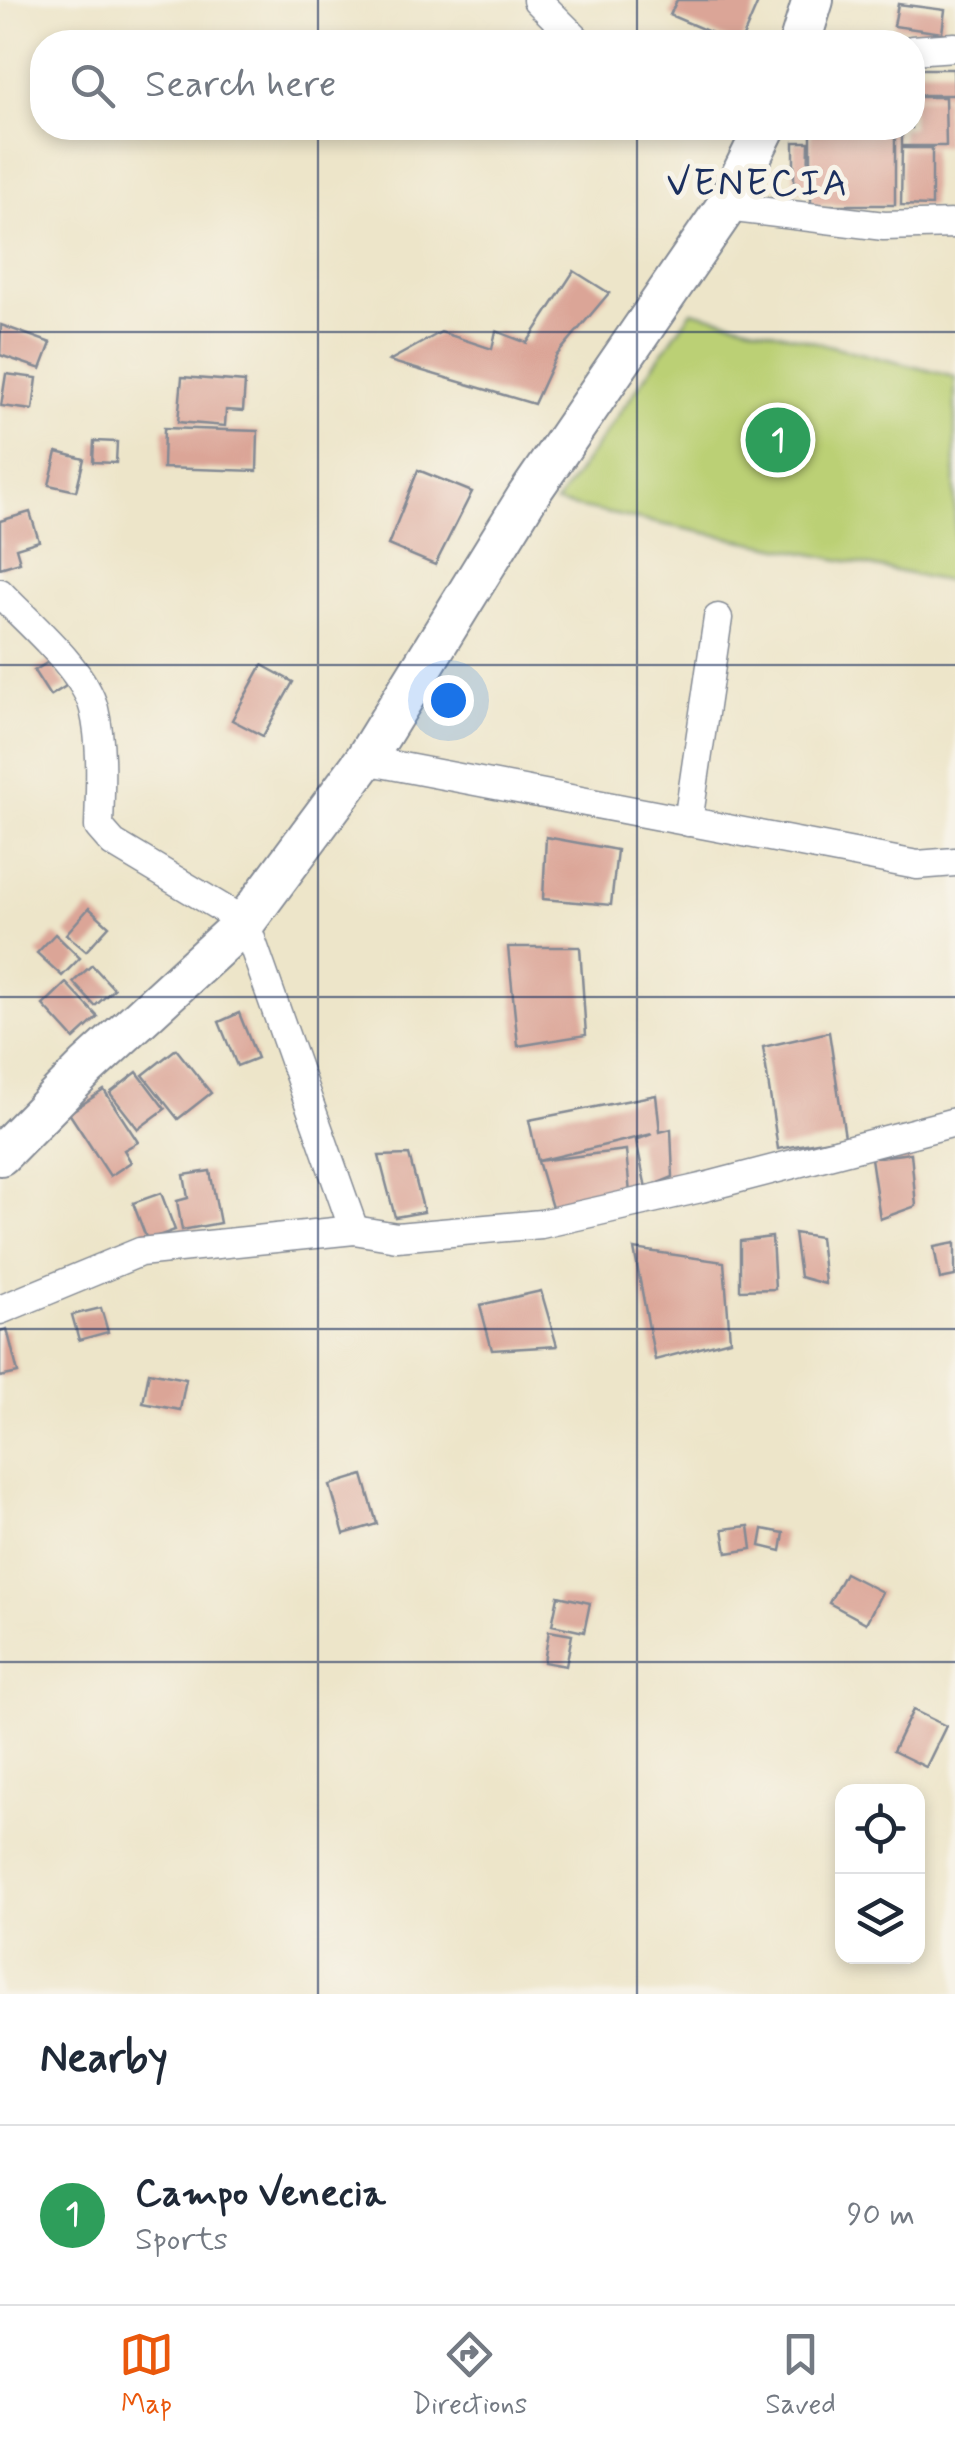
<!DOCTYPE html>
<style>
body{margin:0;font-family:Mynerve,sans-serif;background:#f2f2f3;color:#1f2937}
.controls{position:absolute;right:30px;bottom:30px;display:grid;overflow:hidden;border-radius:20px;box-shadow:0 5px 15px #0003}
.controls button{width:90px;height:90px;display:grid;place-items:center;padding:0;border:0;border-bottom:2px solid #e0e1e3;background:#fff;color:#1f2937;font:50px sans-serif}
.you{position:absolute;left:448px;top:700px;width:35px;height:35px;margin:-25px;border:8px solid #fff;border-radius:50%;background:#1a73e8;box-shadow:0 0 0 15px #1a73e833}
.badge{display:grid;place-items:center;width:65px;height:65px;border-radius:50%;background:#ea580c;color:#fff;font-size:32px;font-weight:700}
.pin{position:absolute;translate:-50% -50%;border:5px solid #fff;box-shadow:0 2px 10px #0006}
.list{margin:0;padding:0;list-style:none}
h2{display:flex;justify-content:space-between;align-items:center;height:130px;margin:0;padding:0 40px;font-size:42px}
h2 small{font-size:32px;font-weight:400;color:#747a83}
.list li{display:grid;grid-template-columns:65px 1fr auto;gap:30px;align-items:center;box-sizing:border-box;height:180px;padding:0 40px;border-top:2px solid #e0e1e3}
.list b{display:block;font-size:38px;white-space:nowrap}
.list p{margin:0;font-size:32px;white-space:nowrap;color:#747a83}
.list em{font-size:32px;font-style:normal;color:#747a83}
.icon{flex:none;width:55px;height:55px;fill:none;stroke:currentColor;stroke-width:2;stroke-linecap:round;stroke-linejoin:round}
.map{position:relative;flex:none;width:955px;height:1994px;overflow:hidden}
.search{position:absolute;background:#fff;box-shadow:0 5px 15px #0003;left:30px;right:30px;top:30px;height:110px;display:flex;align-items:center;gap:25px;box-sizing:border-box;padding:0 35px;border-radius:40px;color:#747a83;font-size:38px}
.sheet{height:310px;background:#fff}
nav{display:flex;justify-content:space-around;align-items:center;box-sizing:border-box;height:140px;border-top:2px solid #e0e1e3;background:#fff;font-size:28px;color:#747a83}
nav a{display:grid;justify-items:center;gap:5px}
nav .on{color:#ea580c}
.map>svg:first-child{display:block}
.green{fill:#bbd074;stroke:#6b8069;stroke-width:2.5}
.building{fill:#dba597}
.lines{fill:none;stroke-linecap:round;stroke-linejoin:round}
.street-casing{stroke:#848a94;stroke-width:31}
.secondary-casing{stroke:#848a94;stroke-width:44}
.street{stroke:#fff;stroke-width:28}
.secondary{stroke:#fff;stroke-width:40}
.grid{fill:none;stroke:#1b2f5e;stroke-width:2.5;stroke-opacity:0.55}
.labels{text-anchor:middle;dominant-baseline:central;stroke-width:10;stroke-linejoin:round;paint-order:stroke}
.quarter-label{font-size:38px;letter-spacing:2.5px;fill:#1b2f5e;stroke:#f7f3e8}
</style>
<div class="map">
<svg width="955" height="1994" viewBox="0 0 955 1994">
<rect width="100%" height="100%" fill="#f7f3e8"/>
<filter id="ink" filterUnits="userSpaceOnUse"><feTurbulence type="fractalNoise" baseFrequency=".01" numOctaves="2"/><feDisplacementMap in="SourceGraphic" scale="20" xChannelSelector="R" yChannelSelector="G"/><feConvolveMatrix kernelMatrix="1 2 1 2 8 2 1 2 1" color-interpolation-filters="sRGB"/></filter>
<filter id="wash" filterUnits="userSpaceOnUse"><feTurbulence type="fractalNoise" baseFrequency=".0048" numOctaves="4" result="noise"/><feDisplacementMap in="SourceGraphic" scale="40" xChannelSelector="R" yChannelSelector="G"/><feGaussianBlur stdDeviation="2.25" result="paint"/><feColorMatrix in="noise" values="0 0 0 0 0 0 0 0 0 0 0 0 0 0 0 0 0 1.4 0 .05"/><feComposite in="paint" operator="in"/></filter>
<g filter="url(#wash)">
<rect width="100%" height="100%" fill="#ede5c9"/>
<polygon class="green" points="692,311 955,377 955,583 556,503"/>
<g id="blocks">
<g class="building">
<polygon points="677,0 759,0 741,42 733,42 670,15"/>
<polygon points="898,4 945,10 942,33 894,26"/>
<polygon points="912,69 953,69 954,95 912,95"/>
<polygon points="912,97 945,97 946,146 902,146 902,128 912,128"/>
<rect x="811" y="128" width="84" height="77"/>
<polygon points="794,142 809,142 808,189 794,189"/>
<polygon points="902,148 932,148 932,206 901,205"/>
<polygon points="574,271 609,293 556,356 534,404 389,361 441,332 492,349 496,331 527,343"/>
<polygon points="1,325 51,343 41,369 0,355"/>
<polygon points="6,374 37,378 33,410 1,406"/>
<polygon points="182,377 245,382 243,411 226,410 225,426 178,422"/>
<polygon points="164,428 258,431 257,471 163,468"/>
<polygon points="94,441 117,442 116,463 93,462"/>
<polygon points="57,452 84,459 76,491 49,485"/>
<polygon points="418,470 472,492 435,565 388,545"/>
<polygon points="30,512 39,541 16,548 20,562 0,568 0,521"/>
<polygon points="50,661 66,686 50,696 34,671"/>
<polygon points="262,665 293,682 263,736 232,720"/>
<polygon points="546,837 617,850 611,905 543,899"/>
<polygon points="89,908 109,926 86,951 66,934"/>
<polygon points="55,934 80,958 62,976 37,953"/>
<polygon points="508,947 580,947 586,1035 518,1046"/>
<polygon points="92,965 114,989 95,1006 73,982"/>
<polygon points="66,983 98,1017 74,1039 43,1005"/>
<polygon points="239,1013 257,1058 237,1066 219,1022"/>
<polygon points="829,1032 845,1137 778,1149 763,1047"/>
<polygon points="176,1049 211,1093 178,1119 143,1075"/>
<polygon points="137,1072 165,1109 138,1129 110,1093"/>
<polygon points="104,1090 138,1142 124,1150 131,1162 110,1176 69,1113"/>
<polygon points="656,1095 660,1132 671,1129 673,1177 646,1188 636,1140 652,1134 538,1161 529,1120"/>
<polygon points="626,1150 630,1194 553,1211 538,1161"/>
<polygon points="911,1153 916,1206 880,1219 871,1158"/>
<polygon points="409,1155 424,1212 395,1217 379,1156"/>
<polygon points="210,1171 220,1223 182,1230 177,1201 188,1198 184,1175"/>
<polygon points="161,1193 175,1230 147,1240 133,1203"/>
<polygon points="794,1233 820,1237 825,1284 800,1277"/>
<polygon points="772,1237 775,1289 740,1290 740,1241"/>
<polygon points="955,1243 955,1276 940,1279 934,1247"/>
<polygon points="634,1249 724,1262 730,1340 655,1360"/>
<polygon points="541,1291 557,1346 492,1350 480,1305"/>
<polygon points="101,1308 108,1332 79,1340 72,1315"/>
<polygon points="7,1329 18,1373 0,1377 0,1331"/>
<polygon points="149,1372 186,1379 180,1410 143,1403"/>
<polygon points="363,1475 377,1524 344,1534 330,1485"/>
<polygon points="749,1526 752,1549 727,1553 723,1529"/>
<polygon points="763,1529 784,1533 781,1551 760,1546"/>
<polygon points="845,1573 882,1592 866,1623 829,1603"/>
<polygon points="558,1596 590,1603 584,1632 552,1625"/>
<polygon points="549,1631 572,1635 566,1666 544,1662"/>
<polygon points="913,1710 946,1726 926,1767 893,1751"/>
</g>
</g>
</g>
<g filter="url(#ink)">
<use href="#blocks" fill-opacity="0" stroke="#848a94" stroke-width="2.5"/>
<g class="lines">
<g class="street-casing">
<g id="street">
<polyline points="537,0 579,42"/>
<polyline points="912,50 955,47"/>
<polyline points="726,207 884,226 955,224"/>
<path d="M0 593C28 623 84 669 94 709 103 747 100 788 99 827L113 843 245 922 354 1230"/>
<polyline points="365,760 917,865 955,862"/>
<polyline points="688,822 718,618"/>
<polyline points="0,1310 140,1252 354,1230 397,1237 541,1224 701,1188 955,1122"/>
</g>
</g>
<g class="secondary-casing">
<g id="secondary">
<polyline points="800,42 813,0"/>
<polyline points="0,1155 87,1067 245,922 365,760 527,497 726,207 765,128"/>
</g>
</g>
<use href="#street" class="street"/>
<use href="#secondary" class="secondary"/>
</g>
</g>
<path class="grid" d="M318 0V42M637 0V42M318 128V1994M637 128V1994M0 332H955M0 665H955M0 997H955M0 1329H955M0 1662H955"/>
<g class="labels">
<g class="quarter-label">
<text x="758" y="184">VENECIA</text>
</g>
</g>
</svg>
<div class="controls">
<button><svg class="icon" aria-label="locate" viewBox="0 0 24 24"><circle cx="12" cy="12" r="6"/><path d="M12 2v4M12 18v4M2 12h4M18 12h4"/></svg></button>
<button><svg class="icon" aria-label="layers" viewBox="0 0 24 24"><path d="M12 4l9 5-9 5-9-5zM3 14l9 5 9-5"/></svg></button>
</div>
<div class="you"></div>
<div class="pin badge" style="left:778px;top:440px;background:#2e9e5b">1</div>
<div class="search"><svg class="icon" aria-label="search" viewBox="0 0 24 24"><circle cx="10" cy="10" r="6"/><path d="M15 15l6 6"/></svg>Search here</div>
</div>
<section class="sheet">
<h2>Nearby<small></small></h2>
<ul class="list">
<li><span class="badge" style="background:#2e9e5b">1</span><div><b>Campo Venecia</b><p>Sports</p></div><em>90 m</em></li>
</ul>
</section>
<nav>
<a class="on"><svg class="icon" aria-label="map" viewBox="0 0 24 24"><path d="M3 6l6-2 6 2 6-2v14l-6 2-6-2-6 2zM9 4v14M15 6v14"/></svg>Map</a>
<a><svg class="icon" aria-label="directions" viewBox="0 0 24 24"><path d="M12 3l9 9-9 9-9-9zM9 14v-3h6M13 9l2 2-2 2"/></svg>Directions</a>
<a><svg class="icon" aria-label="saved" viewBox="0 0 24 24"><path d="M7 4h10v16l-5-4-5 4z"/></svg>Saved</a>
</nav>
